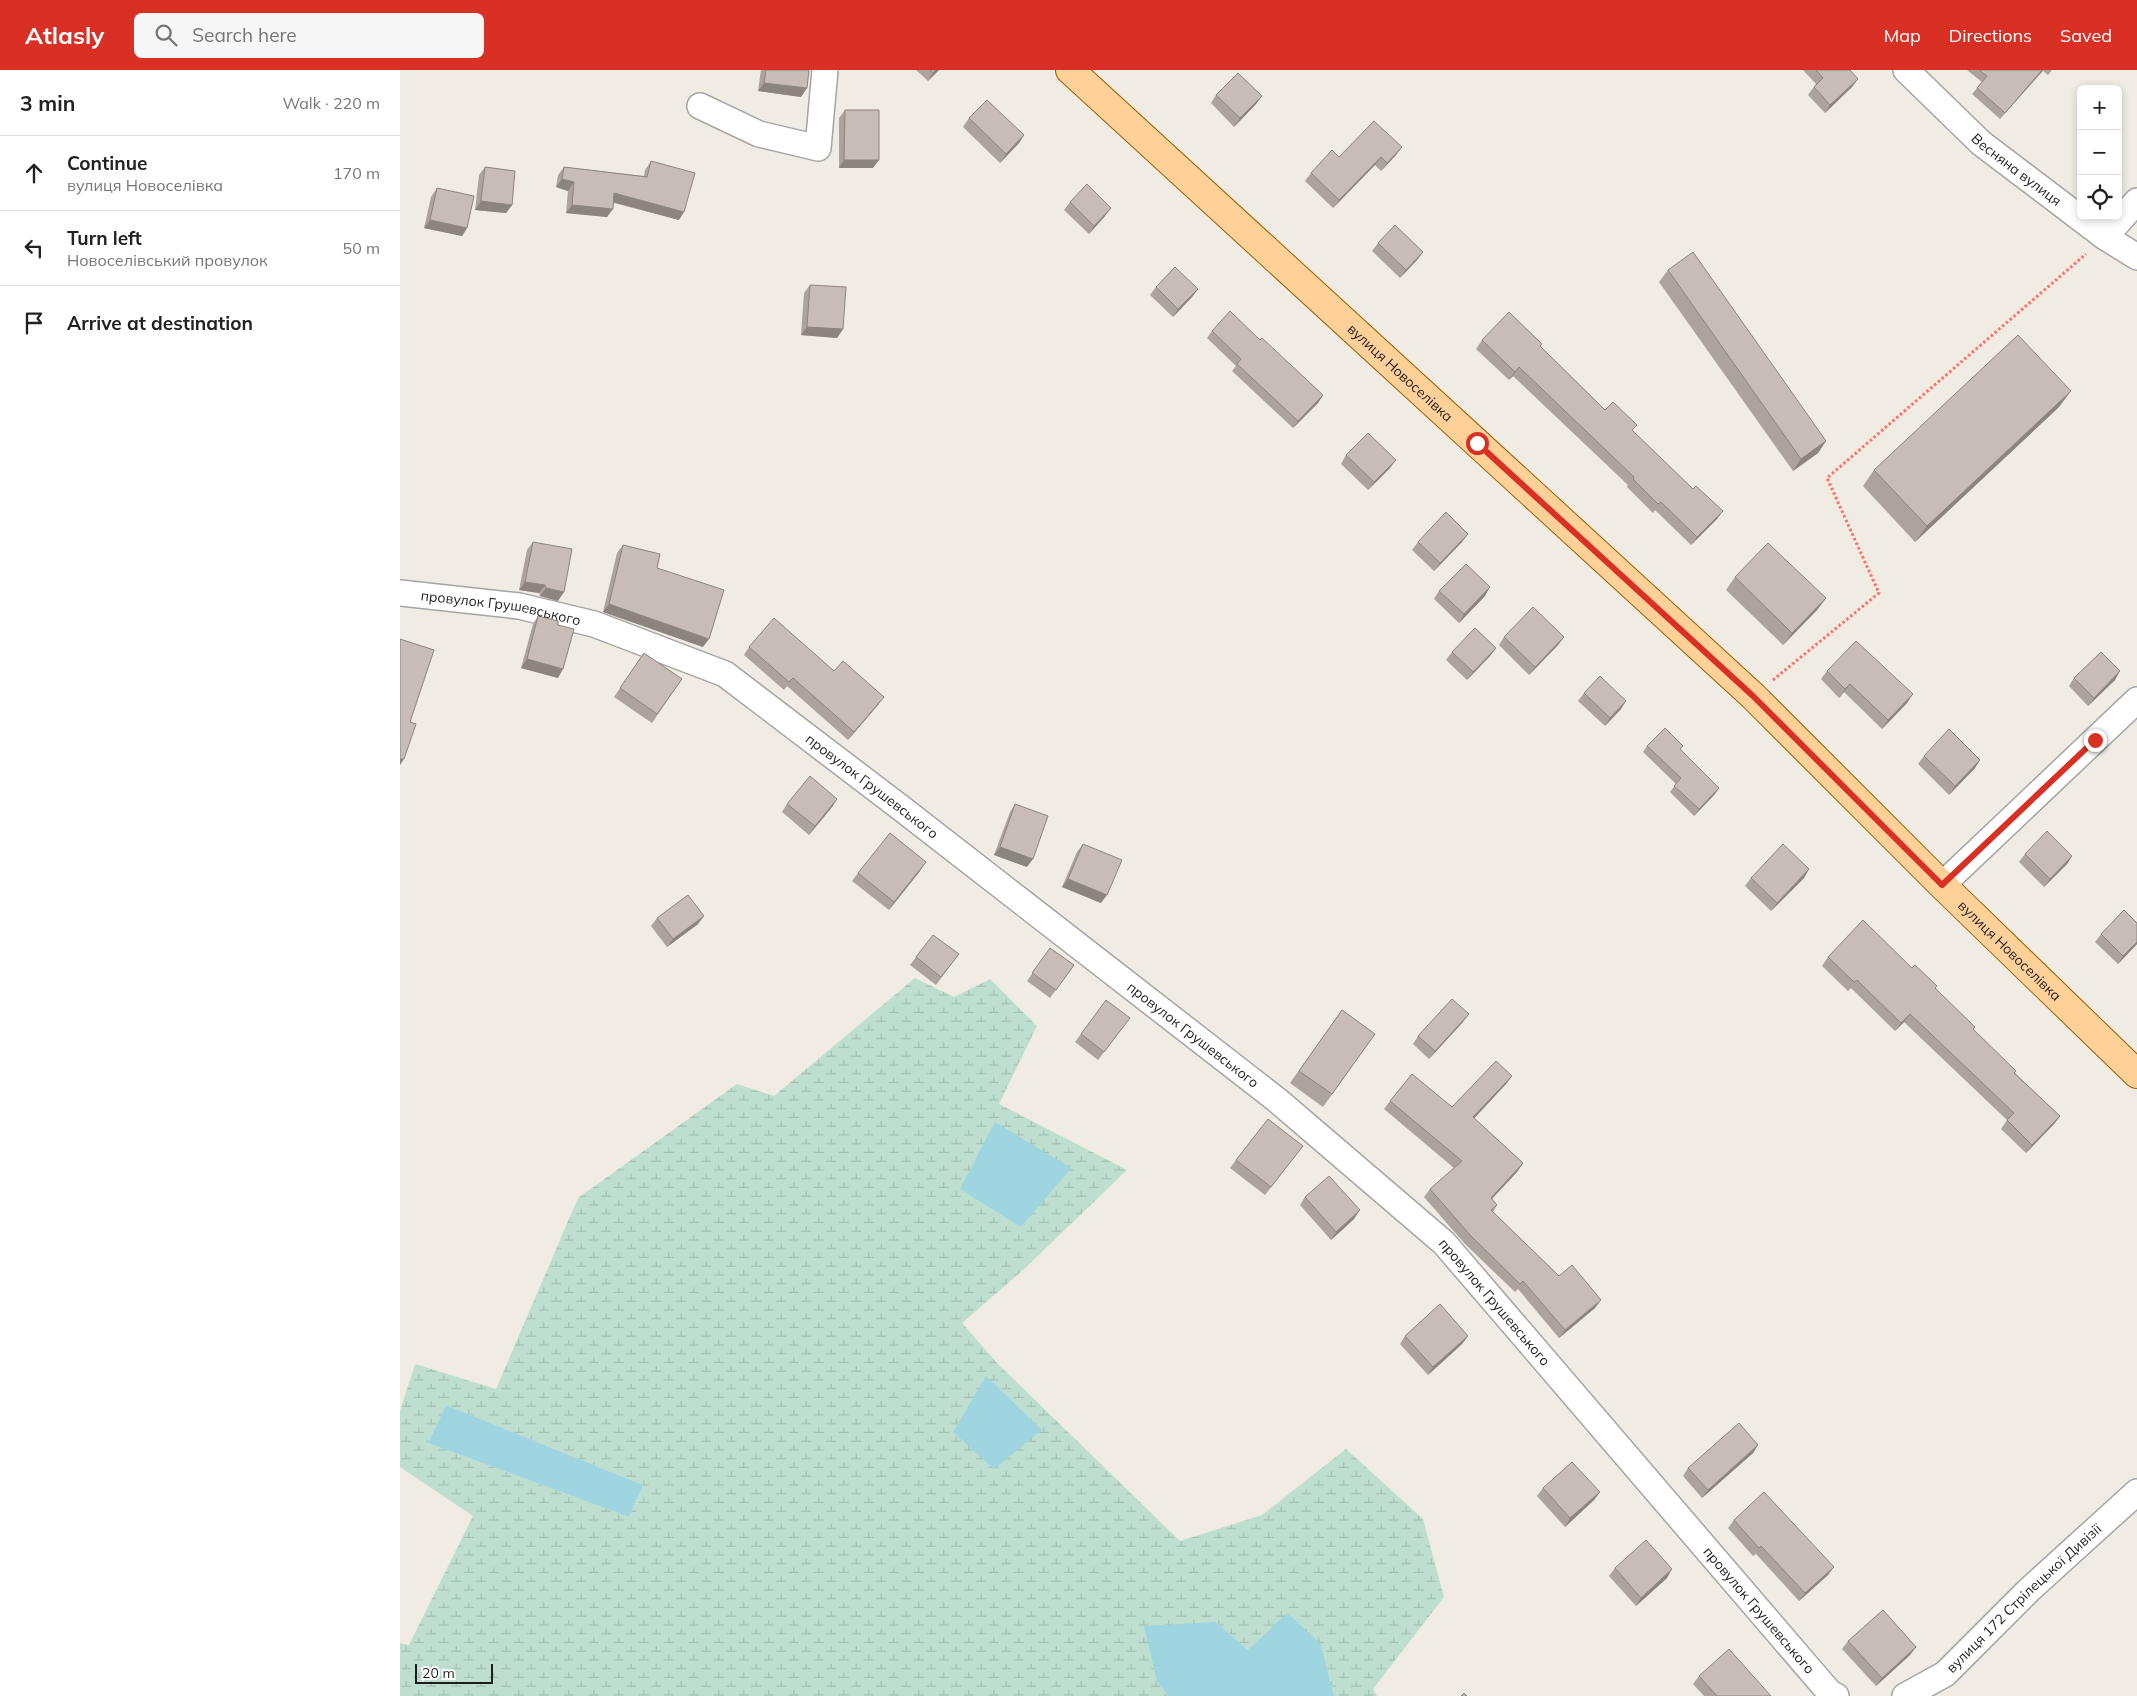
<!DOCTYPE html>
<meta charset="utf-8">
<style>
body{margin:0;font-family:Mulish,sans-serif;background:#f6f6f6;color:#222}
.controls{position:absolute;right:15px;top:15px;display:grid;overflow:hidden;border-radius:8px;box-shadow:0 2px 8px #0003}
.controls button{width:45px;height:45px;display:grid;place-items:center;padding:0;border:0;border-bottom:1px solid #e0e0e0;background:#fff;color:#222;font:25px sans-serif}
.scale{position:absolute;left:15px;bottom:12px;width:78px;box-sizing:border-box;padding-left:5px;border:2px solid #1e1e1e;border-top:0;font-size:14px;line-height:18px;white-space:nowrap;color:#1e1e1e;-webkit-text-stroke:4px #fff;paint-order:stroke}
.stop{position:absolute;width:15px;height:15px;margin:-11px;border:4px solid #d93025;border-radius:50%;background:#fff}
.stop.end{background:#d93025;border-color:#fff;box-shadow:0 1px 5px #0008}
.list{margin:0;padding:0;list-style:none}
h2{display:flex;justify-content:space-between;align-items:center;height:65px;margin:0;padding:0 20px;font-size:21px}
h2 small{font-size:16px;font-weight:400;color:#767676}
.list li{display:grid;grid-template-columns:32px 1fr auto;gap:15px;align-items:center;box-sizing:border-box;height:75px;padding:0 20px;border-top:1px solid #e0e0e0}
.list b{display:block;font-size:19px;white-space:nowrap}
.list p{margin:0;font-size:16px;white-space:nowrap;color:#767676}
.list em{font-size:16px;font-style:normal;color:#767676}
.icon{flex:none;width:28px;height:28px;fill:none;stroke:currentColor;stroke-width:2;stroke-linecap:round;stroke-linejoin:round}
.map{position:relative;flex:none;width:1737px;height:1626px;overflow:hidden}
header{display:flex;align-items:center;gap:30px;box-sizing:border-box;height:70px;padding:0 25px;background:#d93025;color:#fff}
header strong{font-size:24px}
nav{display:flex;gap:28px;margin-inline-start:auto;font-size:18px}
.search{width:350px;height:45px;background:#f6f6f6;display:flex;align-items:center;gap:12px;box-sizing:border-box;padding:0 18px;border-radius:8px;color:#767676;font-size:19px}
main{display:flex}
aside{flex:1;background:#fff}
.map>svg:first-child{display:block}
.wetland{fill:url(#wetland-marsh);fill-rule:evenodd}
.water{fill:#9fd4e1}
.lines{fill:none;stroke-linecap:round;stroke-linejoin:round}
.minor-casing{stroke:#a5a5a5;stroke-width:28}
.primary-casing{stroke:#976100;stroke-width:30}
.path{stroke:#ff7064;stroke-width:3;stroke-dasharray:2.5 2.5;stroke-linecap:butt}
.minor{stroke:#fff;stroke-width:25}
.primary{stroke:#ffd098;stroke-width:28}
.wall{fill:#aca39d}
.shaded-wall{fill:#8c847f}
.building{fill:#c8bdb6;stroke:#8c847f}
.route{stroke:#d93025;stroke-width:6}
.labels{text-anchor:middle;dominant-baseline:central;stroke-width:4.5;stroke-linejoin:round;paint-order:stroke}
.street-label{font-size:14px;fill:#1e1e1e;stroke:#fff}
</style>
<header>
<strong>Atlasly</strong>
<div class="search"><svg class="icon" aria-label="search" viewBox="0 0 24 24"><circle cx="10" cy="10" r="6"/><path d="M15 15l6 6"/></svg>Search here</div>
<nav><a>Map</a><a>Directions</a><a>Saved</a></nav>
</header>
<main>
<aside>
<h2>3 min<small>Walk · 220 m</small></h2>
<ul class="list">
<li><svg class="icon" aria-label="ahead" viewBox="0 0 24 24"><path d="M12 20V5M6 11l6-6 6 6"/></svg><div><b>Continue</b><p>вулиця Новоселівка</p></div><em>170 m</em></li>
<li><svg class="icon" aria-label="left" viewBox="0 0 24 24"><path d="M17 20v-9H6M10 6l-5 5 5 5"/></svg><div><b>Turn left</b><p>Новоселівський провулок</p></div><em>50 m</em></li>
<li><svg class="icon" aria-label="arrive" viewBox="0 0 24 24"><path d="M6 21V4h12l-3 4 3 4H6"/></svg><div><b>Arrive at destination</b></div></li>
</ul>
</aside>
<div class="map">
<svg width="1737" height="1626" viewBox="0 0 1737 1626">
<defs>
<pattern id="wetland-marsh" width="20" height="14" patternUnits="userSpaceOnUse" patternTransform="scale(1.25)"><rect width="20" height="14" fill="#bedfcf"/><path d="M1 5h8M5 5V1M11 12h8M15 12V8" fill="none" stroke="#a3bfb1"/></pattern>
</defs>
<rect width="100%" height="100%" fill="#f0ebe3"/>
<path class="wetland" d="M515 908 554 927 590 909 637 956 599 1034 727 1100 622 1201 562 1253 597 1293 780 1471 862 1445 946 1379 1023 1449 1044 1527 973 1619 977 1626H934L921 1574 848 1580 816 1552 757 1611 768 1626H0V1573L9 1575 73 1446 0 1397V1341L15 1294 96 1319 178 1128 337 1014 374 1026ZM46 1335 243 1415 229 1447 28 1373Z"/>
<g class="water">
<polygon points="595,1052 671,1098 621,1157 560,1119"/>
<polygon points="586,1306 642,1360 594,1399 553,1362"/>
<polygon points="46,1335 243,1415 229,1447 28,1373"/>
<polygon points="887,1543 921,1574 934,1626 768,1626 757,1611 744,1556 816,1552 848,1580"/>
</g>
<g class="lines">
<g class="minor-casing">
<g id="minor">
<path id="s1" d="M1506 0 1581 73 1705 167 1737 187"/>
<polyline points="300,36 359,64 418,78 425,0"/>
<polyline points="1705,167 1737,131"/>
<path id="s2" d="M0 523 119 536 194 554 325 604 501 738 877 1030 1044 1173 1430 1623 1436 1626"/>
<polyline points="1542,815 1737,630"/>
<path id="s3" d="M1505 1626 1545 1604 1629 1520 1737 1422"/>
</g>
</g>
<g class="primary-casing">
<g id="primary">
<path id="s4" d="M670 0 1353 626 1542 815 1737 1004"/>
</g>
</g>
<polyline class="path" points="1373,610 1479,523 1427,408 1686,184"/>
<use href="#minor" class="minor"/>
<use href="#primary" class="primary"/>
</g>
<g class="wall">
<polygon points="361,0 409,0 401,27 358,21"/>
<polygon points="516,0 539,0 528,11"/>
<polygon points="1403,0 1450,0 1452,17 1425,43 1408,25 1416,14"/>
<polygon points="1567,0 1652,0 1648,5 1643,1 1600,49 1572,24 1582,12"/>
<polygon points="816,25 862,26 856,34 834,57 811,33"/>
<polygon points="445,40 473,98 439,98 439,48"/>
<polygon points="569,48 624,65 619,73 600,93 563,57"/>
<polygon points="996,85 981,101 975,95 933,138 905,111 911,103 939,87"/>
<polygon points="251,91 279,150 214,133 207,147 166,143 168,121 156,117 158,105 164,97 244,106 245,100"/>
<polygon points="85,97 112,135 106,143 75,140 79,105"/>
<polygon points="37,118 67,158 62,166 24,158 31,127"/>
<polygon points="670,132 705,146 689,164 664,140"/>
<polygon points="978,173 1023,182 1017,190 1000,208 972,181"/>
<polygon points="1268,200 1426,371 1418,383 1393,401 1259,212"/>
<polygon points="410,215 443,259 437,268 401,265 404,223"/>
<polygon points="756,217 798,219 792,227 773,247 750,225"/>
<polygon points="812,261 860,270 923,325 918,333 893,358 832,301 836,296 807,268"/>
<polygon points="1082,270 1142,274 1140,276 1205,340 1233,361 1317,449 1291,475 1255,440 1253,443 1227,417 1228,415 1113,306 1109,310 1076,279"/>
<polygon points="1659,337 1515,472 1463,416 1474,400"/>
<polygon points="946,385 990,398 968,420 941,394"/>
<polygon points="133,472 158,531 140,526 139,523 119,520 127,480"/>
<polygon points="1018,472 1062,472 1034,501 1012,480"/>
<polygon points="223,475 257,498 303,577 203,542 217,483"/>
<polygon points="1335,507 1426,528 1417,540 1383,575 1326,520"/>
<polygon points="1039,521 1085,526 1059,553 1034,529"/>
<polygon points="138,546 158,555 158,608 121,598 133,554"/>
<polygon points="1104,567 1164,567 1158,575 1129,605 1099,575"/>
<polygon points="349,577 434,601 478,635 448,670 387,616 384,620 344,585"/>
<polygon points="1096,578 1090,586 1067,610 1046,590 1052,582"/>
<polygon points="244,583 282,609 252,653 214,627"/>
<polygon points="1427,601 1507,633 1482,659 1444,622 1439,628 1421,609"/>
<polygon points="1674,608 1715,610 1688,636 1669,616"/>
<polygon points="1184,623 1221,639 1205,656 1178,631"/>
<polygon points="1247,676 1281,680 1315,724 1294,746 1270,722 1276,714 1243,682"/>
<polygon points="1524,686 1580,690 1575,698 1549,725 1518,694"/>
<polygon points="437,729 432,737 409,765 382,742 387,734"/>
<polygon points="615,734 627,797 594,785 610,742"/>
<polygon points="683,774 701,833 662,817 677,782"/>
<polygon points="1625,784 1672,786 1667,794 1644,817 1619,792"/>
<polygon points="1409,799 1404,808 1371,841 1345,816 1351,808"/>
<polygon points="520,801 489,840 452,811 458,803"/>
<polygon points="257,848 298,854 267,877 251,856"/>
<polygon points="1701,864 1737,874 1718,894 1695,872"/>
<polygon points="650,878 674,895 650,928 627,911"/>
<polygon points="559,884 536,915 510,895 516,887"/>
<polygon points="1428,887 1512,898 1537,916 1535,919 1573,960 1615,1003 1660,1046 1654,1054 1626,1083 1601,1059 1607,1050 1504,952 1495,961 1451,918 1448,921 1422,896"/>
<polygon points="942,940 975,964 923,1037 890,1013"/>
<polygon points="1063,952 1029,989 1013,974 1018,966"/>
<polygon points="724,956 698,990 675,972 681,964"/>
<polygon points="1112,1006 1106,1014 1074,1048 1123,1093 1117,1102 1092,1129 1097,1135 1093,1142 1159,1206 1195,1238 1159,1268 1118,1219 1115,1222 1065,1174 1024,1127 1030,1119 1054,1098 984,1039 990,1031 1052,1037"/>
<polygon points="903,1076 865,1125 830,1098 836,1090"/>
<polygon points="905,1127 954,1149 931,1170 900,1135"/>
<polygon points="1005,1266 1068,1266 1062,1274 1028,1305 1000,1274"/>
<polygon points="1358,1375 1353,1383 1302,1428 1283,1406 1288,1398"/>
<polygon points="1143,1418 1200,1422 1194,1430 1165,1457 1137,1426"/>
<polygon points="1334,1450 1428,1505 1399,1531 1356,1484 1353,1486 1328,1458"/>
<polygon points="1215,1498 1267,1508 1236,1536 1209,1506"/>
<polygon points="1448,1571 1516,1577 1510,1585 1476,1616 1442,1579"/>
<polygon points="1299,1606 1371,1626 1304,1626 1293,1614"/>
</g>
<g class="shaded-wall">
<polygon points="536,0 539,0 528,11 533,3"/>
<polygon points="1642,0 1643,0 1600,49 1605,43"/>
<polygon points="1458,9 1452,17 1425,43 1430,35"/>
<polygon points="364,13 407,18 401,27 358,21"/>
<polygon points="862,26 856,34 834,57 840,48"/>
<polygon points="624,65 619,73 600,93 606,84"/>
<polygon points="1002,77 996,85 981,101 987,93"/>
<polygon points="981,87 975,95 933,138 939,130"/>
<polygon points="444,90 479,90 473,98 439,98"/>
<polygon points="162,109 174,112 168,121 156,117"/>
<polygon points="214,123 284,142 279,150 209,131"/>
<polygon points="81,131 112,135 106,143 75,140"/>
<polygon points="172,135 213,139 207,147 166,143"/>
<polygon points="711,138 705,146 689,164 694,156"/>
<polygon points="30,150 67,158 62,166 24,158"/>
<polygon points="1023,182 1017,190 1000,208 1006,200"/>
<polygon points="798,219 792,227 773,247 778,239"/>
<polygon points="407,257 443,259 437,268 401,265"/>
<polygon points="1119,297 1113,306 1109,310 1115,302"/>
<polygon points="1671,321 1659,337 1515,472 1527,456"/>
<polygon points="923,325 918,333 893,358 898,351"/>
<polygon points="1426,371 1418,383 1393,401 1401,389"/>
<polygon points="996,390 990,398 968,420 974,412"/>
<polygon points="1323,441 1317,449 1291,475 1297,467"/>
<polygon points="1068,464 1062,472 1034,501 1040,493"/>
<polygon points="125,512 145,515 139,523 119,520"/>
<polygon points="1090,517 1085,526 1059,553 1064,544"/>
<polygon points="146,518 164,522 158,531 140,526"/>
<polygon points="1426,528 1417,540 1383,575 1392,563"/>
<polygon points="209,534 309,569 303,577 203,542"/>
<polygon points="1164,567 1158,575 1129,605 1135,597"/>
<polygon points="1096,578 1090,586 1067,610 1073,602"/>
<polygon points="127,589 163,599 158,608 121,598"/>
<polygon points="1720,601 1715,610 1688,636 1694,628"/>
<polygon points="1450,614 1444,622 1439,628 1445,619"/>
<polygon points="1513,624 1507,633 1482,659 1488,650"/>
<polygon points="484,627 478,635 448,670 454,662"/>
<polygon points="1226,631 1221,639 1205,656 1210,648"/>
<polygon points="0,688 4,689 0,695"/>
<polygon points="1580,690 1575,698 1549,725 1555,716"/>
<polygon points="1319,718 1315,724 1294,746 1299,739"/>
<polygon points="437,729 432,737 409,765 415,756"/>
<polygon points="600,777 633,789 627,797 594,785"/>
<polygon points="1672,786 1667,794 1644,817 1650,809"/>
<polygon points="526,792 520,801 489,840 494,832"/>
<polygon points="1409,799 1404,808 1371,841 1377,833"/>
<polygon points="668,809 707,825 701,833 662,817"/>
<polygon points="304,846 298,854 267,877 273,869"/>
<polygon points="1737,872 1737,874 1718,894 1723,886"/>
<polygon points="1069,944 1063,952 1029,989 1035,981"/>
<polygon points="1510,944 1504,952 1495,961 1501,953"/>
<polygon points="1112,1006 1106,1014 1068,1055 1073,1047"/>
<polygon points="1660,1046 1654,1054 1626,1083 1632,1075"/>
<polygon points="1123,1093 1117,1102 1085,1136 1091,1128"/>
<polygon points="960,1140 954,1149 931,1170 936,1162"/>
<polygon points="1201,1230 1195,1238 1159,1268 1165,1260"/>
<polygon points="1068,1266 1062,1274 1028,1305 1033,1297"/>
<polygon points="1358,1375 1353,1383 1302,1428 1308,1420"/>
<polygon points="1200,1422 1194,1430 1165,1457 1170,1448"/>
<polygon points="1434,1497 1428,1505 1399,1531 1405,1523"/>
<polygon points="1272,1499 1267,1508 1236,1536 1241,1528"/>
<polygon points="1516,1577 1510,1585 1476,1616 1482,1608"/>
</g>
<g class="building">
<polygon points="366,0 409,0 407,18 364,13"/>
<polygon points="530,0 536,0 533,3"/>
<polygon points="1416,0 1450,0 1458,9 1430,35 1414,17 1423,8"/>
<polygon points="1579,0 1642,0 1605,43 1577,18 1587,6"/>
<polygon points="838,3 862,26 840,48 816,25"/>
<polygon points="587,30 624,65 606,84 569,48"/>
<polygon points="445,40 479,40 479,90 444,90"/>
<polygon points="974,51 1002,77 987,93 981,87 939,130 911,103 932,80 939,87"/>
<polygon points="251,91 295,103 284,142 214,123 213,139 172,135 174,112 162,109 164,97 247,107"/>
<polygon points="85,97 115,101 112,135 81,131"/>
<polygon points="687,114 711,138 694,156 670,132"/>
<polygon points="37,118 74,126 67,158 30,150"/>
<polygon points="995,155 1023,182 1006,200 978,173"/>
<polygon points="1293,182 1426,371 1401,389 1268,200"/>
<polygon points="775,197 798,219 778,239 756,217"/>
<polygon points="410,215 446,217 443,259 407,257"/>
<polygon points="830,241 860,270 862,268 923,325 898,351 837,294 841,289 812,261"/>
<polygon points="1109,242 1142,274 1140,276 1205,340 1213,332 1237,355 1232,360 1293,419 1296,416 1323,441 1297,467 1261,432 1258,434 1233,409 1234,407 1119,297 1115,302 1082,270"/>
<polygon points="1618,265 1671,321 1527,456 1474,400"/>
<polygon points="968,363 996,390 974,412 946,385"/>
<polygon points="1046,442 1068,464 1040,493 1018,472"/>
<polygon points="133,472 172,479 164,522 146,518 145,515 125,512"/>
<polygon points="1368,473 1426,528 1392,563 1335,507"/>
<polygon points="223,475 260,484 257,498 324,520 309,569 209,534"/>
<polygon points="1066,494 1090,517 1064,544 1039,521"/>
<polygon points="1133,537 1164,567 1135,597 1104,567"/>
<polygon points="138,546 158,551 158,555 174,559 163,599 127,589"/>
<polygon points="374,548 434,601 443,591 484,627 454,662 393,608 389,612 349,577"/>
<polygon points="1075,558 1096,578 1073,602 1052,582"/>
<polygon points="0,569 34,580 10,652 16,654 4,689 0,689"/>
<polygon points="1456,571 1513,624 1488,650 1450,614 1445,619 1427,601"/>
<polygon points="1701,582 1720,601 1694,628 1674,608"/>
<polygon points="244,583 282,609 257,644 220,618"/>
<polygon points="1200,606 1226,631 1210,648 1184,623"/>
<polygon points="1265,658 1283,676 1280,679 1319,718 1299,739 1274,716 1281,708 1247,676"/>
<polygon points="1549,659 1580,690 1555,716 1524,686"/>
<polygon points="410,706 437,729 415,756 387,734"/>
<polygon points="615,734 648,746 633,789 600,777"/>
<polygon points="1647,761 1672,786 1650,809 1625,784"/>
<polygon points="490,763 526,792 494,832 458,803"/>
<polygon points="683,774 722,790 707,825 668,809"/>
<polygon points="1383,774 1409,799 1377,833 1351,808"/>
<polygon points="288,825 304,846 273,869 257,848"/>
<polygon points="1724,840 1737,853 1737,872 1723,886 1701,864"/>
<polygon points="1463,850 1512,898 1515,895 1537,916 1535,918 1575,957 1573,959 1616,1001 1614,1003 1660,1046 1632,1075 1607,1050 1614,1043 1510,944 1501,953 1457,910 1454,912 1428,887"/>
<polygon points="533,865 559,884 541,907 516,887"/>
<polygon points="650,878 674,895 656,920 632,903"/>
<polygon points="1052,929 1069,944 1035,981 1018,966"/>
<polygon points="706,930 730,948 704,982 681,964"/>
<polygon points="942,940 975,964 932,1024 899,1001"/>
<polygon points="1096,991 1112,1006 1073,1047 1123,1093 1091,1128 1097,1135 1091,1140 1159,1206 1172,1195 1201,1230 1165,1260 1123,1211 1120,1214 1071,1166 1030,1119 1062,1091 990,1031 1012,1004 1052,1037"/>
<polygon points="868,1049 903,1076 871,1117 836,1090"/>
<polygon points="929,1106 960,1140 936,1162 905,1127"/>
<polygon points="1040,1234 1068,1266 1033,1297 1005,1266"/>
<polygon points="1339,1353 1358,1375 1308,1420 1288,1398"/>
<polygon points="1172,1392 1200,1422 1170,1448 1143,1418"/>
<polygon points="1364,1422 1434,1497 1405,1523 1361,1476 1359,1478 1334,1450"/>
<polygon points="1246,1470 1272,1499 1241,1528 1215,1498"/>
<polygon points="1483,1540 1516,1577 1482,1608 1448,1571"/>
<polygon points="1329,1579 1371,1626 1317,1626 1299,1606"/>
<polygon points="1064,1623 1067,1626 1061,1626"/>
</g>
<g class="lines">
<polyline class="route" points="1077,373 1353,626 1542,815 1695,670"/>
</g>
<g class="labels">
<g class="street-label">
<text stroke="none"><textPath href="#s1" startOffset="149">Весняна вулиця</textPath></text>
<text stroke="none"><textPath href="#s4" startOffset="448">вулиця Новоселівка</textPath></text>
<text stroke="none"><textPath href="#s2" startOffset="102">провулок Грушевського</textPath></text>
<text stroke="none"><textPath href="#s2" startOffset="522">провулок Грушевського</textPath></text>
<text stroke="none"><textPath href="#s4" startOffset="1288">вулиця Новоселівка</textPath></text>
<text stroke="none"><textPath href="#s2" startOffset="928">провулок Грушевського</textPath></text>
<text stroke="none"><textPath href="#s2" startOffset="1332">провулок Грушевського</textPath></text>
<text stroke="none"><textPath href="#s3" startOffset="155">вулиця 172 Стрілецької Дивізії</textPath></text>
<text stroke="none"><textPath href="#s2" startOffset="1738">провулок Грушевського</textPath></text>
</g>
</g>
</svg>
<div class="controls">
<button>+</button>
<button>−</button>
<button><svg class="icon" aria-label="locate" viewBox="0 0 24 24"><circle cx="12" cy="12" r="6"/><path d="M12 2v4M12 18v4M2 12h4M18 12h4"/></svg></button>
</div>
<div class="scale">20 m</div>
<div class="stop" style="left:1077px;top:373px"></div>
<div class="stop end" style="left:1695px;top:670px"></div>
</div>
</main>
